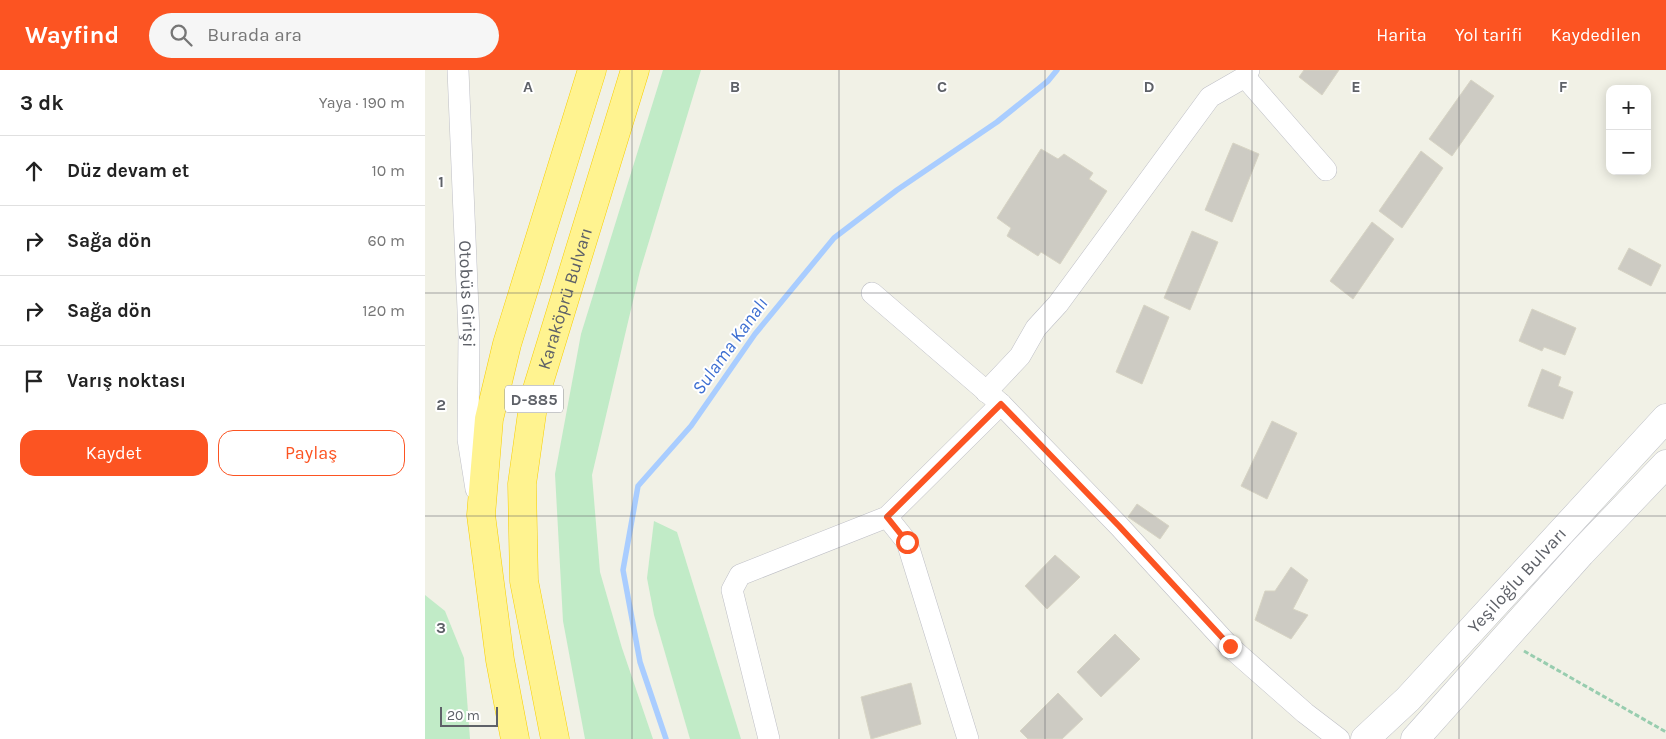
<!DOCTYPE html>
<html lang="tr">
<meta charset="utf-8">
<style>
body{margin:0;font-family:Karla,sans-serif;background:#f6f6f6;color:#222}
.controls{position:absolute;right:15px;top:15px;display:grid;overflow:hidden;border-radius:10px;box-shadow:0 2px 12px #0003}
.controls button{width:45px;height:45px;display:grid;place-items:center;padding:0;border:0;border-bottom:1px solid #e0e0e0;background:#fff;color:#222;font:25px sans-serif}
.scale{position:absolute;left:15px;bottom:12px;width:58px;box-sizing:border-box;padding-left:5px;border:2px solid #5e6168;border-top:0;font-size:14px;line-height:18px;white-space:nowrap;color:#5e6168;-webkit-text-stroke:4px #fff;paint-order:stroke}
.stop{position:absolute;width:15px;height:15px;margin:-11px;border:4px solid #fc5422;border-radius:50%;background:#fff}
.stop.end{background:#fc5422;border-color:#fff;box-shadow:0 1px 5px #0008}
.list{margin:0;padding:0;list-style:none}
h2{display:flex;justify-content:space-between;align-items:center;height:65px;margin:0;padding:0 20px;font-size:21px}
h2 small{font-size:16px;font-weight:400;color:#767676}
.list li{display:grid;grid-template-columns:32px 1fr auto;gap:15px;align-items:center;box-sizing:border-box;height:70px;padding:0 20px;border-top:1px solid #e0e0e0}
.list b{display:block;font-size:19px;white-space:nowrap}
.list em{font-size:16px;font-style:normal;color:#767676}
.actions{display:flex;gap:10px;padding:15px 20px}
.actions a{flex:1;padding:11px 0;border:1px solid #fc5422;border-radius:15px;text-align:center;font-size:18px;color:#fc5422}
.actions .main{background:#fc5422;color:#fff}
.icon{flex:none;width:28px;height:28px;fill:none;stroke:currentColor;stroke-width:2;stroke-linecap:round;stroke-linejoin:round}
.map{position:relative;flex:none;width:1241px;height:669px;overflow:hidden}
header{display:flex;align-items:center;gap:30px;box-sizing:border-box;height:70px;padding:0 25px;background:#fc5422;color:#fff}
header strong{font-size:24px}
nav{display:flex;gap:28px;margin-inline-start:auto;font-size:18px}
.search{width:350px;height:45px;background:#f6f6f6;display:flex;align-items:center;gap:12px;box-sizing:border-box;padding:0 18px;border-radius:28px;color:#767676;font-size:19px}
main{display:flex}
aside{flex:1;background:#fff}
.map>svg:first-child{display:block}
.green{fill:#c1ebc7}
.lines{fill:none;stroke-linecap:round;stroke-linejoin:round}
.stream{stroke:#a9cdff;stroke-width:5.5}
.building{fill:#cdcbc3;stroke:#d7d4c4}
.street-casing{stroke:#bebfc6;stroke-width:22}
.secondary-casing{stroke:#bfc1c8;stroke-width:29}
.highway-casing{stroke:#f8cf00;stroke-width:29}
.path{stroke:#98cdaf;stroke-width:3;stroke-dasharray:5 2.5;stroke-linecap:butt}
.street{stroke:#fff;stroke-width:21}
.secondary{stroke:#fff;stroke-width:28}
.highway{stroke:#fff390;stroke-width:28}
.route{stroke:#fc5422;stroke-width:6}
.grid{fill:none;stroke:#5e6168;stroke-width:1;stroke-opacity:0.55}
.labels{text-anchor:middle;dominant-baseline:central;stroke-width:4;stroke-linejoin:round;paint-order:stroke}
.shield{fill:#fff;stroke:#8e9095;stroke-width:1}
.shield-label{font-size:16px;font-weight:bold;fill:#5e6168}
.street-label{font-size:18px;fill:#5e6168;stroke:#fff}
.water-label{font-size:19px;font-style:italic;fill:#3d6fd1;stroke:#fff}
.grid-label{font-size:16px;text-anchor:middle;font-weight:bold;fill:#5e6168;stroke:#fff;stroke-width:4;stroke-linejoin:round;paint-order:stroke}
</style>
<header>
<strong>Wayfind</strong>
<div class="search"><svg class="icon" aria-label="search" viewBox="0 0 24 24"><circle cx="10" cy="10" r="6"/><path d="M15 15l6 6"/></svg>Burada ara</div>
<nav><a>Harita</a><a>Yol tarifi</a><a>Kaydedilen</a></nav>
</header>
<main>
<aside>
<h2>3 dk<small>Yaya · 190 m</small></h2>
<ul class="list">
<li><svg class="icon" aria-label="ahead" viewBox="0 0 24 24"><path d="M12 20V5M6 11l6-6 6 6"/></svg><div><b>Düz devam et</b></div><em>10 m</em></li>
<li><svg class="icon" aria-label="right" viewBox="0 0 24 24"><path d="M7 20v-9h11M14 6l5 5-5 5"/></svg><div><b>Sağa dön</b></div><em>60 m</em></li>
<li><svg class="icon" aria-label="right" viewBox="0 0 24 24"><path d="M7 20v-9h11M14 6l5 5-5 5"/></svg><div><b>Sağa dön</b></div><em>120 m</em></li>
<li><svg class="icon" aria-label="arrive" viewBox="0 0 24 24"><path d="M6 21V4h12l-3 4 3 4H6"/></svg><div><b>Varış noktası</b></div></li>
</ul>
<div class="actions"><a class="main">Kaydet</a><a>Paylaş</a></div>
</aside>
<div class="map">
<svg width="1241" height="669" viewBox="0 0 1241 669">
<rect width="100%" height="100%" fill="#f1f1e6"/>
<g class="green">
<polygon points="238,0 276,0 215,201 167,405 175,502 197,578 228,669 160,669 138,551 130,404 156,264"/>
<polygon points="229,451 252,462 316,669 265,669 229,545 222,508"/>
<polygon points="0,525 20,541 39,588 45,669 0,669"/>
</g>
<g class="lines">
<polyline class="stream" points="241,669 215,592 198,500 213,416 266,356 330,264 409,168 472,120 572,52 623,11 632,0"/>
</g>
<g class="building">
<polygon points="879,0 914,0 897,25 874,7"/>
<polygon points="1046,10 1069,26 1027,86 1004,69"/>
<polygon points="808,73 834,84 807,152 780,140"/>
<polygon points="616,79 633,89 639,84 668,103 664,109 682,121 635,194 616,182 613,186 582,166 586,158 572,148"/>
<polygon points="996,81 1018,98 977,158 954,141"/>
<polygon points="947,152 969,169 928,229 905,211"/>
<polygon points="767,161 793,172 765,240 739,228"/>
<polygon points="1204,178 1236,195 1226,216 1193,199"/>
<polygon points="719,235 744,247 717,314 691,302"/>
<polygon points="1107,239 1151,258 1140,285 1119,277 1117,281 1094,271"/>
<polygon points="1117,299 1136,307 1133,316 1148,322 1138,349 1103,336"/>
<polygon points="847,351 872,363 842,429 816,416"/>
<polygon points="712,434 744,456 735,469 703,447"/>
<polygon points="630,485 655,507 622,539 600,516"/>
<polygon points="866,497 883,510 868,539 883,545 866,569 830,550 840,521 850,521"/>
<polygon points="690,564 715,589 676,627 652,602"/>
<polygon points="486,613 496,654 446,669 436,627"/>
<polygon points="633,623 658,649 637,669 603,669 595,661"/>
</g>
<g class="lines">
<g class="street-casing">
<g id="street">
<path id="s1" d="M33 0 44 264 43 369 51 419"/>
<polyline points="820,7 901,100"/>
<polyline points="447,223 576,334 694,456 805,577 880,643 914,669"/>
<polyline points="561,322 595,286 611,258 633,234 785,27 820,7 824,0"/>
<polyline points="462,447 482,472 543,669"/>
<polyline points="344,669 307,520 315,505 462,447 576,334"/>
</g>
</g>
<g class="secondary-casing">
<g id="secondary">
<path id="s2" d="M940 669 983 629 1241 348"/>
<polyline points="990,669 1156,483 1241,394"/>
</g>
</g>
<g class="highway-casing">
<g id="highway">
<polyline points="90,669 75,590 56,445 64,349 82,274 167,0"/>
<path id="s3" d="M130 669 99 511 97 414 109 329 210 0"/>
</g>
</g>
<polyline class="path" points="1099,581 1241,662"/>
<use href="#street" class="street"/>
<use href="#secondary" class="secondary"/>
<use href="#highway" class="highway"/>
</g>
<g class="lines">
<polyline class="route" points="482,472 462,447 576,334 694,456 805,576"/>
</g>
<path class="grid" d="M207 0V669M414 0V669M620 0V669M827 0V669M1034 0V669M0 223H1241M0 446H1241"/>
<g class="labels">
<rect class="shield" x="80" y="315.5" width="58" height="27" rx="4"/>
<g class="shield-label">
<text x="109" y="329">D-885</text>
</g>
<g class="street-label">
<text stroke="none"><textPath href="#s1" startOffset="224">Otobüs Girişi</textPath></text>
<text stroke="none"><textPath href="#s3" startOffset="449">Karaköprü Bulvarı</textPath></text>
<text stroke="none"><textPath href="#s2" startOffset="220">Yeşiloğlu Bulvarı</textPath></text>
</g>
<g class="water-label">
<text transform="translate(305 276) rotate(-54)">Sulama Kanalı</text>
</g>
</g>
<g class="grid-label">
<text x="103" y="22">A</text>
<text x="310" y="22">B</text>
<text x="517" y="22">C</text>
<text x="724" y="22">D</text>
<text x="931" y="22">E</text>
<text x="1138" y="22">F</text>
<text x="16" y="117">1</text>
<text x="16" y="340">2</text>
<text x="16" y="563">3</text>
</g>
</svg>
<div class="controls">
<button>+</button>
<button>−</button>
</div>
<div class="scale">20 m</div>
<div class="stop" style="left:482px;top:472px"></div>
<div class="stop end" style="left:805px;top:576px"></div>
</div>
</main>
